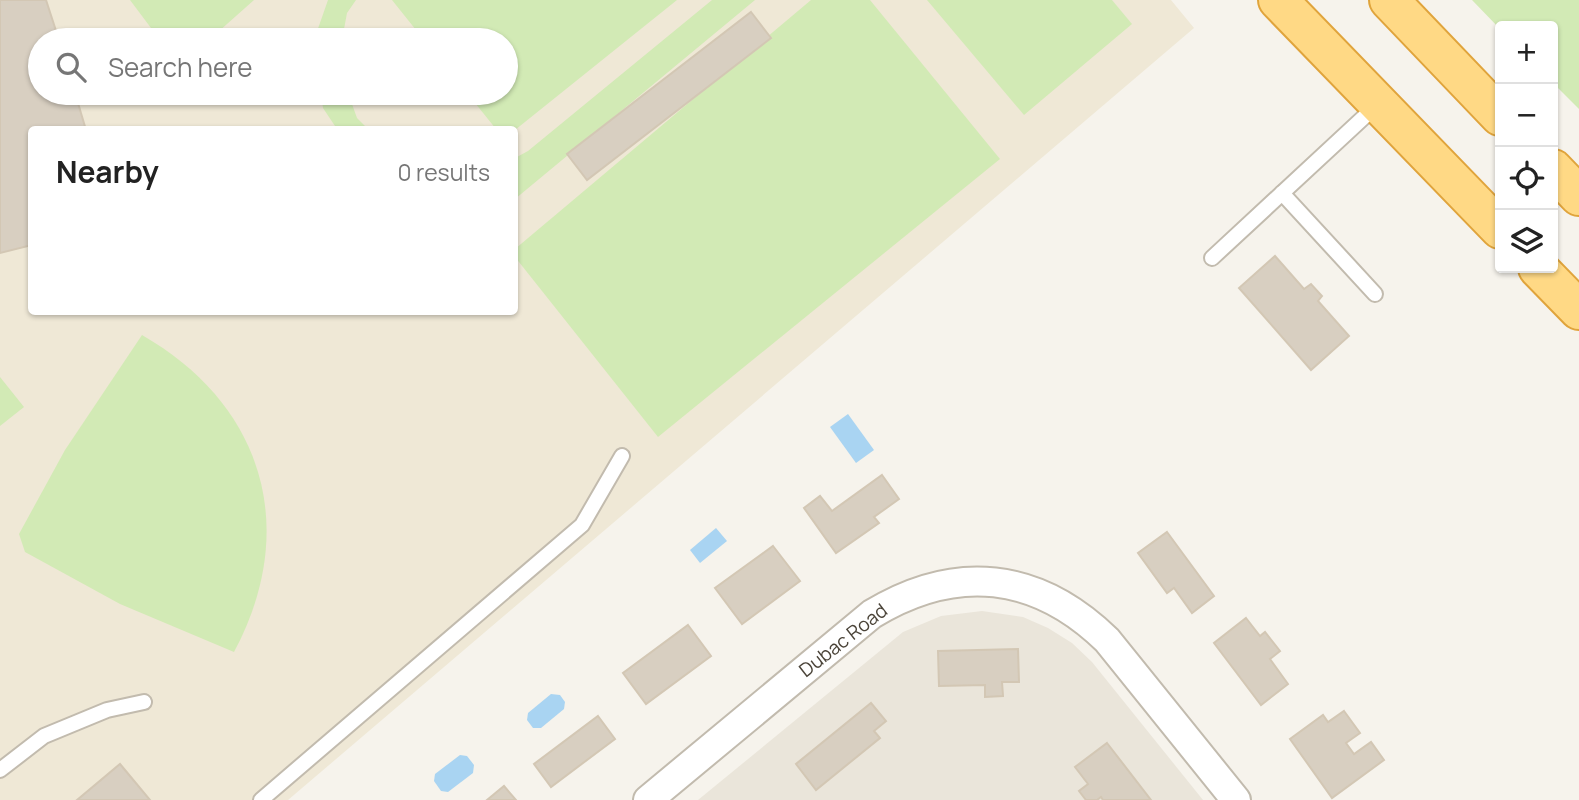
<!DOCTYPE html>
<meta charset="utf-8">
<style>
body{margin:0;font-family:Manrope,sans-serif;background:#f6f6f6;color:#222}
.controls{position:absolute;right:21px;top:21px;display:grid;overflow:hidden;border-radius:7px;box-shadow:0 2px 5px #0004}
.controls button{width:63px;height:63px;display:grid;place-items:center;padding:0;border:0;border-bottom:2px solid #e0e0e0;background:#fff;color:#222;font:35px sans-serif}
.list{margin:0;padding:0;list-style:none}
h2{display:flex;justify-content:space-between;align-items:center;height:91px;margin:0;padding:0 28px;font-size:30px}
h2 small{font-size:23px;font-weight:400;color:#767676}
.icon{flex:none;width:38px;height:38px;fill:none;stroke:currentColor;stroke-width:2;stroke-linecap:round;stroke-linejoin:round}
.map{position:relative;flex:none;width:1579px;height:800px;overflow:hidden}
.search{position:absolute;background:#fff;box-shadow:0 2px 5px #0004;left:28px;top:28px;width:490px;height:77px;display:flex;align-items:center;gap:18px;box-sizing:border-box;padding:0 24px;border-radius:38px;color:#767676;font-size:26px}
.panel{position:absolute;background:#fff;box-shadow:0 2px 5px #0004;left:28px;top:126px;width:490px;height:189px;border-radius:7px}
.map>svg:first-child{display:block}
.residential{fill:#eae5da}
.education{fill:#efe8d6;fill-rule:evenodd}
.green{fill:#d2eab5}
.water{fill:#a9d4f2}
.building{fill:#d8cfc1;stroke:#d3c7b4;stroke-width:2}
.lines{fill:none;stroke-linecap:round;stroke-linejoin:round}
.service-casing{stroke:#c2bbae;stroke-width:18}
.minor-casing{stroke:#c2bbae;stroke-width:32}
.trunk-casing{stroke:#e0a43c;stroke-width:42}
.service{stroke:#fff;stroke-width:14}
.minor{stroke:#fff;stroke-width:28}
.trunk{stroke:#ffd985;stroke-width:38}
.labels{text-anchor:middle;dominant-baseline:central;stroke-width:6;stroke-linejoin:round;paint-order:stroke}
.street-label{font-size:19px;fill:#4b4439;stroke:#fff}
</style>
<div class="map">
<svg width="1579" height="800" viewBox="0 0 1579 800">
<rect width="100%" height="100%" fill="#f6f3ec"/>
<polygon class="residential" points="982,611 1023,617 1048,628 1072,643 1092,662 1203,800 698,800 903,632 941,616"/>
<path class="education" d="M0 0H1171L1194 28 288 800H0ZM40 40H506V93H40ZM32 130H514V312H32Z"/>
<g class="green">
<polygon points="130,0 254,0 209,40 160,40"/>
<polygon points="328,0 356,0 347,13 342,40 314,40"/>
<polygon points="392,0 677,0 515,130 496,129 467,93 506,93 506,40 424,40"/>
<polygon points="712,0 755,0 515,199 515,158 528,151"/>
<polygon points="811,0 870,0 1000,159 658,437 515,257 515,249"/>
<polygon points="927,0 1112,0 1132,24 1024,115"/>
<polygon points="1472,0 1579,0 1579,109 1553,83 1553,26 1500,26 1500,29"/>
<polygon points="321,93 348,93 357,118 368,129 337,129 323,108"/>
<path d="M142 335C264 405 300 529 234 652L120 604 25 552 19 534 65 450Z"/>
<polygon points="0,377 24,407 0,426"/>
</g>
<g class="water">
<polygon points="848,414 874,450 856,463 830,427"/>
<polygon points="716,528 727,541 700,563 690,550"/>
<polygon points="551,694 560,695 565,702 564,709 541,728 533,728 527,720 528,713"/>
<polygon points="460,755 467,756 474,765 473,773 448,792 441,791 434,781 435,774"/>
</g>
<g class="building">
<polygon points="0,0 46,0 59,40 40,40 40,93 75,93 86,130 32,130 32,245 0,253"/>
<polygon points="751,12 771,38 587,180 567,154"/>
<polygon points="1275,256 1304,289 1311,284 1322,296 1318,301 1349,336 1311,370 1239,288"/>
<polygon points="882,475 899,499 874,517 879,523 836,553 804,508 820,496 832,511"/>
<polygon points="1167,532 1214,596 1192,613 1174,588 1167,593 1138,553"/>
<polygon points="773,546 800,581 742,624 715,588"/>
<polygon points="1246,618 1260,636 1265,632 1280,651 1270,659 1288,684 1261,705 1214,643"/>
<polygon points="688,625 711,656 646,704 623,673"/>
<polygon points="1018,649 1019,682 1002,682 1003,696 985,697 985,685 939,686 938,651"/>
<polygon points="871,703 886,721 874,731 880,738 816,790 796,764"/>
<polygon points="1344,711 1360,733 1346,743 1354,754 1371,742 1384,760 1332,798 1290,739 1323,715 1328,722"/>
<polygon points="598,716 615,739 551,787 534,764"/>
<polygon points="1107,743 1151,800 1103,800 1101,797 1097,800 1086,800 1079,791 1088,784 1075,767"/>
<polygon points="120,764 150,800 77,800"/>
<polygon points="504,786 516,800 487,800"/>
</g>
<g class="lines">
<g class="service-casing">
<g id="service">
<polyline points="1282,193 1375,294"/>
<polyline points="1212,258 1377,105"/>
<polyline points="0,770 44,736 107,710 144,702"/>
<polyline points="261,800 582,525 622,456"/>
</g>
</g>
<g class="minor-casing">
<path id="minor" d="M648 800 872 614C956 563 1037 572 1107 640L1236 800"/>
</g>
<g class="trunk-casing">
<g id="trunk">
<polyline points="1278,0 1500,229"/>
<polyline points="1389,0 1500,116"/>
<polyline points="1553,169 1579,196"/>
<polyline points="1538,268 1579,310"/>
</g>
</g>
<use href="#service" class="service"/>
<use href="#minor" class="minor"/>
<use href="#trunk" class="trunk"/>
</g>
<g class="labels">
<g class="street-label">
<text transform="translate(843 640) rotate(-38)">Dubac Road</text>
</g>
</g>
</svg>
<div class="controls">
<button>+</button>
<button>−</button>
<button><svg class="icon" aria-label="locate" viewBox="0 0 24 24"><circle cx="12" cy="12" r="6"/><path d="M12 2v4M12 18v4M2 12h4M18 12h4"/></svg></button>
<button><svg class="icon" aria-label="layers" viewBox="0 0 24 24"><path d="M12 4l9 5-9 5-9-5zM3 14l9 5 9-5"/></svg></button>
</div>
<div class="search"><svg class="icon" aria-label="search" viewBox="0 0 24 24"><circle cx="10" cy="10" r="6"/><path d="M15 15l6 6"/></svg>Search here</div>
<section class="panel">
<h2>Nearby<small>0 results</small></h2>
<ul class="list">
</ul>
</section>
</div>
